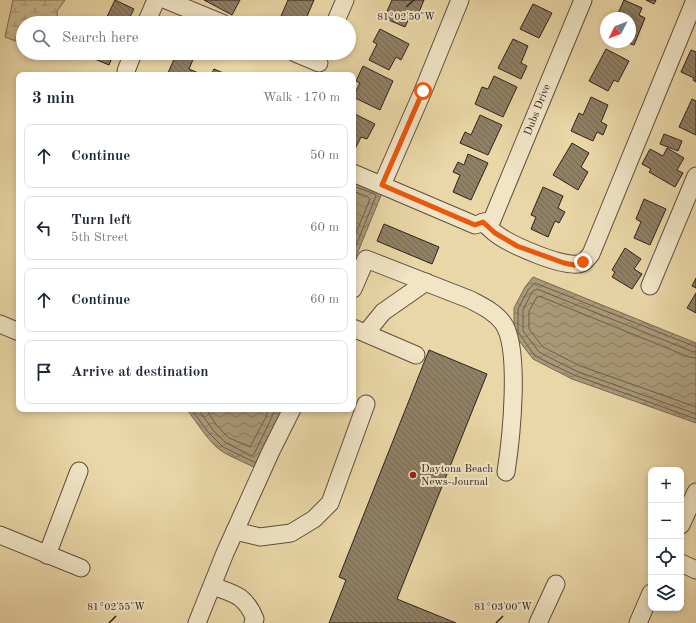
<!DOCTYPE html>
<meta charset="utf-8">
<style>
body{margin:0;font-family:"Old Standard TT",serif;background:#f2f2f3;color:#1f2937}
.controls{position:absolute;right:12px;bottom:12px;display:grid;overflow:hidden;border-radius:8px;box-shadow:0 2px 6px #0003}
.controls button{width:36px;height:36px;display:grid;place-items:center;padding:0;border:0;border-bottom:1px solid #e0e1e3;background:#fff;color:#1f2937;font:20px sans-serif}
.compass{position:absolute;left:600px;top:12px;width:36px;height:36px;border-radius:50%;background:#fff;box-shadow:0 2px 6px #0003;rotate:228deg}
.stop{position:absolute;width:12px;height:12px;margin:-9px;border:3px solid #ea580c;border-radius:50%;background:#fff}
.stop.end{background:#ea580c;border-color:#fff;box-shadow:0 1px 4px #0008}
.list{margin:0;padding:0;list-style:none}
h2{display:flex;justify-content:space-between;align-items:center;height:52px;margin:0;padding:0 16px;font-size:17px}
h2 small{font-size:13px;font-weight:400;color:#747a83}
.list li{display:grid;grid-template-columns:26px 1fr auto;gap:12px;align-items:center;box-sizing:border-box;height:64px;margin:0 8px 8px;padding:0 8px;border:1px solid #e0e1e3;border-radius:8px}
.list b{display:block;font-size:15px;white-space:nowrap}
.list p{margin:0;font-size:13px;white-space:nowrap;color:#747a83}
.list em{font-size:13px;font-style:normal;color:#747a83}
.icon{flex:none;width:22px;height:22px;fill:none;stroke:currentColor;stroke-width:2;stroke-linecap:round;stroke-linejoin:round}
.map{position:relative;flex:none;width:696px;height:623px;overflow:hidden}
.search{position:absolute;background:#fff;box-shadow:0 2px 6px #0003;left:16px;top:16px;width:340px;height:44px;display:flex;align-items:center;gap:10px;box-sizing:border-box;padding:0 14px;border-radius:22px;color:#747a83;font-size:15px}
.panel{position:absolute;background:#fff;box-shadow:0 2px 6px #0003;left:16px;top:72px;width:340px;height:340px;border-radius:8px}
.map>svg:first-child{display:block}
.wetland{fill:url(#wetland-marsh);stroke:#7c6c56}
.water{fill:url(#water-waves);stroke:#786953}
.lines{fill:none;stroke-linecap:round;stroke-linejoin:round}
.shore{stroke:#6c5d4a;stroke-width:1}
.building{fill:url(#building-back-hatch);stroke:#2e211c}
.minor-casing{stroke:#5d4e3f;stroke-width:19}
.minor{stroke:#f1e5c6;stroke-width:17}
.route{stroke:#ea580c;stroke-width:5}
.ticks{fill:none;stroke:#2e211c;stroke-width:1.5}
.poi-dot{fill:#8f2418;stroke:#f1e5c6;stroke-width:1.5}
.labels{text-anchor:middle;dominant-baseline:central;stroke-width:4;stroke-linejoin:round;paint-order:stroke}
.street-label{font-size:11px;fill:#2e211c;stroke:#f1e5c6}
.poi-label{font-size:11px;fill:#2e211c;stroke:#f1e5c6;text-anchor:start}
.ticks-label{font-size:10px;text-anchor:middle;fill:#2e211c;stroke:#f1e5c6;stroke-width:4;stroke-linejoin:round;paint-order:stroke}
</style>
<div class="map">
<svg width="696" height="623" viewBox="0 0 696 623">
<defs>
<pattern id="wetland-marsh" width="20" height="14" patternUnits="userSpaceOnUse"><rect width="20" height="14" fill="#cab88f"/><path d="M1 5h8M5 5V1M11 12h8M15 12V8" fill="none" stroke="#a49574"/></pattern>
<pattern id="water-waves" width="16" height="10" patternUnits="userSpaceOnUse"><rect width="16" height="10" fill="#aa9978"/><path d="M0 5q4-4 8 0t8 0" fill="none" stroke="#8b7c62"/></pattern>
<pattern id="building-back-hatch" width="6" height="6" patternUnits="userSpaceOnUse"><rect width="6" height="6" fill="#908064"/><path d="M-1 5l2 2M0 0l6 6M5-1l2 2" fill="none" stroke="#766852"/></pattern>
</defs>
<rect width="100%" height="100%" fill="#ead7a7"/>
<filter id="stains"><feTurbulence type="fractalNoise" baseFrequency=".005" numOctaves="4"/><feColorMatrix values="0 0 0 0 .2 0 0 0 0 .09 0 0 0 0 .02 0 0 0 .5 -.17"/></filter>
<radialGradient id="worn" r=".72"><stop offset=".6" stop-color="#630" stop-opacity="0"/><stop offset="1" stop-color="#630" stop-opacity=".3"/></radialGradient>
<polygon class="wetland" points="13,0 65,0 57,11 58,23 23,23 23,44 5,37"/>
<g class="water">
<polygon points="353,181 382,193 353,264"/>
<polygon points="533,277 696,343 696,423 572,379 533,359 514,334 514,308 525,287"/>
<path d="M186 409H284L257 469C247 463 228 456 220 450 206 439 198 423 186 409Z"/>
</g>
<g class="lines">
<g class="shore">
<polyline points="353,186 375,194 376,196 353,253"/>
<polyline points="353,191 368,197 370,199 353,240"/>
<polyline points="696,347 535,283 528,290 518,309 518,332 535,356 574,375 696,419"/>
<polyline points="696,352 691,351 537,289 532,292 523,310 523,331 539,352 576,371 696,414"/>
<polyline points="696,358 689,357 539,296 537,297 529,311 529,329 543,347 578,365 696,407"/>
<polyline points="191,409 209,433 223,447 254,462 256,462"/>
<polyline points="198,409 213,430 226,443 252,456 254,454 271,419 275,409"/>
<polyline points="206,409 217,426 229,438 250,447 266,417 268,409"/>
</g>
</g>
<g class="building">
<polygon points="115,0 134,9 127,23 104,23"/>
<polygon points="204,0 240,0 232,15"/>
<polygon points="288,0 314,0 304,23 278,23"/>
<polygon points="392,0 424,0 417,17 411,14 405,27 384,18"/>
<polygon points="624,0 642,8 639,15 645,18 634,45 625,42 630,42 630,18 616,18"/>
<polygon points="646,0 656,0 654,4"/>
<polygon points="533,4 552,13 539,38 520,29"/>
<polygon points="380,29 409,44 401,60 396,57 389,70 369,60 377,44 373,42"/>
<polygon points="513,39 528,46 521,63 527,66 521,79 498,68"/>
<polygon points="606,49 629,61 618,82 614,80 608,91 589,81"/>
<polygon points="691,50 696,52 696,82 693,80 694,78 681,72"/>
<polygon points="92,53 114,53 109,65 90,57"/>
<polygon points="177,53 185,53 194,57 189,69 203,75 167,75"/>
<polygon points="363,66 393,81 380,110 353,97 360,83 356,81"/>
<polygon points="214,69 228,75 211,75"/>
<polygon points="494,76 517,87 503,117 475,104 482,87 488,89"/>
<polygon points="591,97 608,105 601,122 607,125 603,135 597,132 593,141 571,131 579,113 583,115"/>
<polygon points="692,99 696,101 696,135 679,127"/>
<polygon points="353,113 375,124 367,139 361,137 354,151 353,150"/>
<polygon points="480,115 502,125 488,155 460,143 465,132 471,135"/>
<polygon points="664,134 682,141 678,151 660,144"/>
<polygon points="572,143 589,153 581,167 588,172 578,190 553,175"/>
<polygon points="667,148 684,158 677,170 683,173 675,187 649,172 651,169 642,164 650,149 663,156"/>
<polygon points="468,154 488,163 471,200 453,192 460,175 453,172 458,162 464,165"/>
<polygon points="543,187 563,196 558,208 565,212 559,223 555,221 548,237 531,229 536,217 531,215"/>
<polygon points="644,199 666,209 650,245 634,238 641,222 636,219"/>
<polygon points="384,224 439,247 432,264 377,241"/>
<polygon points="625,248 641,259 634,269 642,274 632,289 612,277 615,272 612,270"/>
<polygon points="696,278 696,288 692,286"/>
<polygon points="696,293 696,313 687,308"/>
<polygon points="429,350 487,374 397,599 456,623 329,623 346,580 339,577"/>
</g>
<g class="lines">
<g class="minor-casing">
<g id="minor">
<polyline points="166,0 222,23"/>
<polyline points="146,23 156,0"/>
<polyline points="335,23 345,0"/>
<polyline points="295,53 319,63"/>
<polyline points="126,71 133,53"/>
<polyline points="353,173 475,225 492,220 583,0"/>
<polyline points="382,185 423,91 460,0"/>
<path d="M483 222C487 226 491 230 495 233 509 244 566 270 582 263 586 261 588 257 591 254L695 0"/>
<polyline points="650,286 696,176"/>
<path d="M353 289 366 259 471 300C482 306 495 312 503 323 521 348 511 440 506 472"/>
<polyline points="0,324 19,332"/>
<polyline points="353,328 416,355"/>
<polyline points="366,333 383,312 426,282"/>
<polyline points="681,525 696,492"/>
<polyline points="235,531 260,537 291,533 314,519 330,503 366,404"/>
<polyline points="0,535 81,568"/>
<polyline points="47,555 79,471"/>
<polyline points="681,563 696,570"/>
<path d="M212 586C235 594 245 595 255 619L253 623"/>
<polyline points="197,623 225,553 271,451 292,409"/>
<polyline points="538,623 556,584"/>
<polyline points="638,623 651,593"/>
</g>
</g>
<use href="#minor" class="minor"/>
</g>
<g class="lines">
<polyline class="route" points="423,91 382,185 475,225 483,222 495,233 517,246 564,263 574,265 583,262"/>
</g>
<path class="ticks" d="M406 7 414 0M109 623 116 616M496 623 503 616"/>
<circle class="poi-dot" cx="413" cy="475" r="4"/>
<g class="labels">
<g class="street-label">
<text transform="translate(538 110) rotate(-68)">Dubs Drive</text>
</g>
<g class="poi-label">
<text x="421" y="469">Daytona Beach<tspan x="421" dy="13">News-Journal</tspan></text>
</g>
</g>
<g class="ticks-label">
<text x="406" y="20">81°02'50"W</text>
<text x="116" y="610">81°02'55"W</text>
<text x="503" y="610">81°03'00"W</text>
</g>
<rect width="100%" height="100%" filter="url(#stains)"/>
<rect width="100%" height="100%" fill="url(#worn)"/>
</svg>
<div class="controls">
<button>+</button>
<button>−</button>
<button><svg class="icon" aria-label="locate" viewBox="0 0 24 24"><circle cx="12" cy="12" r="6"/><path d="M12 2v4M12 18v4M2 12h4M18 12h4"/></svg></button>
<button><svg class="icon" aria-label="layers" viewBox="0 0 24 24"><path d="M12 4l9 5-9 5-9-5zM3 14l9 5 9-5"/></svg></button>
</div>
<svg class="compass" viewBox="-18 -18 36 36"><path d="M0-13l5 13h-10z" fill="#e53935"/><path d="M0 13l5-13h-10z" fill="#747a83"/></svg>
<div class="stop" style="left:423px;top:91px"></div>
<div class="stop end" style="left:583px;top:262px"></div>
<div class="search"><svg class="icon" aria-label="search" viewBox="0 0 24 24"><circle cx="10" cy="10" r="6"/><path d="M15 15l6 6"/></svg>Search here</div>
<section class="panel">
<h2>3 min<small>Walk · 170 m</small></h2>
<ul class="list">
<li><svg class="icon" aria-label="ahead" viewBox="0 0 24 24"><path d="M12 20V5M6 11l6-6 6 6"/></svg><div><b>Continue</b></div><em>50 m</em></li>
<li><svg class="icon" aria-label="left" viewBox="0 0 24 24"><path d="M17 20v-9H6M10 6l-5 5 5 5"/></svg><div><b>Turn left</b><p>5th Street</p></div><em>60 m</em></li>
<li><svg class="icon" aria-label="ahead" viewBox="0 0 24 24"><path d="M12 20V5M6 11l6-6 6 6"/></svg><div><b>Continue</b></div><em>60 m</em></li>
<li><svg class="icon" aria-label="arrive" viewBox="0 0 24 24"><path d="M6 21V4h12l-3 4 3 4H6"/></svg><div><b>Arrive at destination</b></div></li>
</ul>
</section>
</div>
